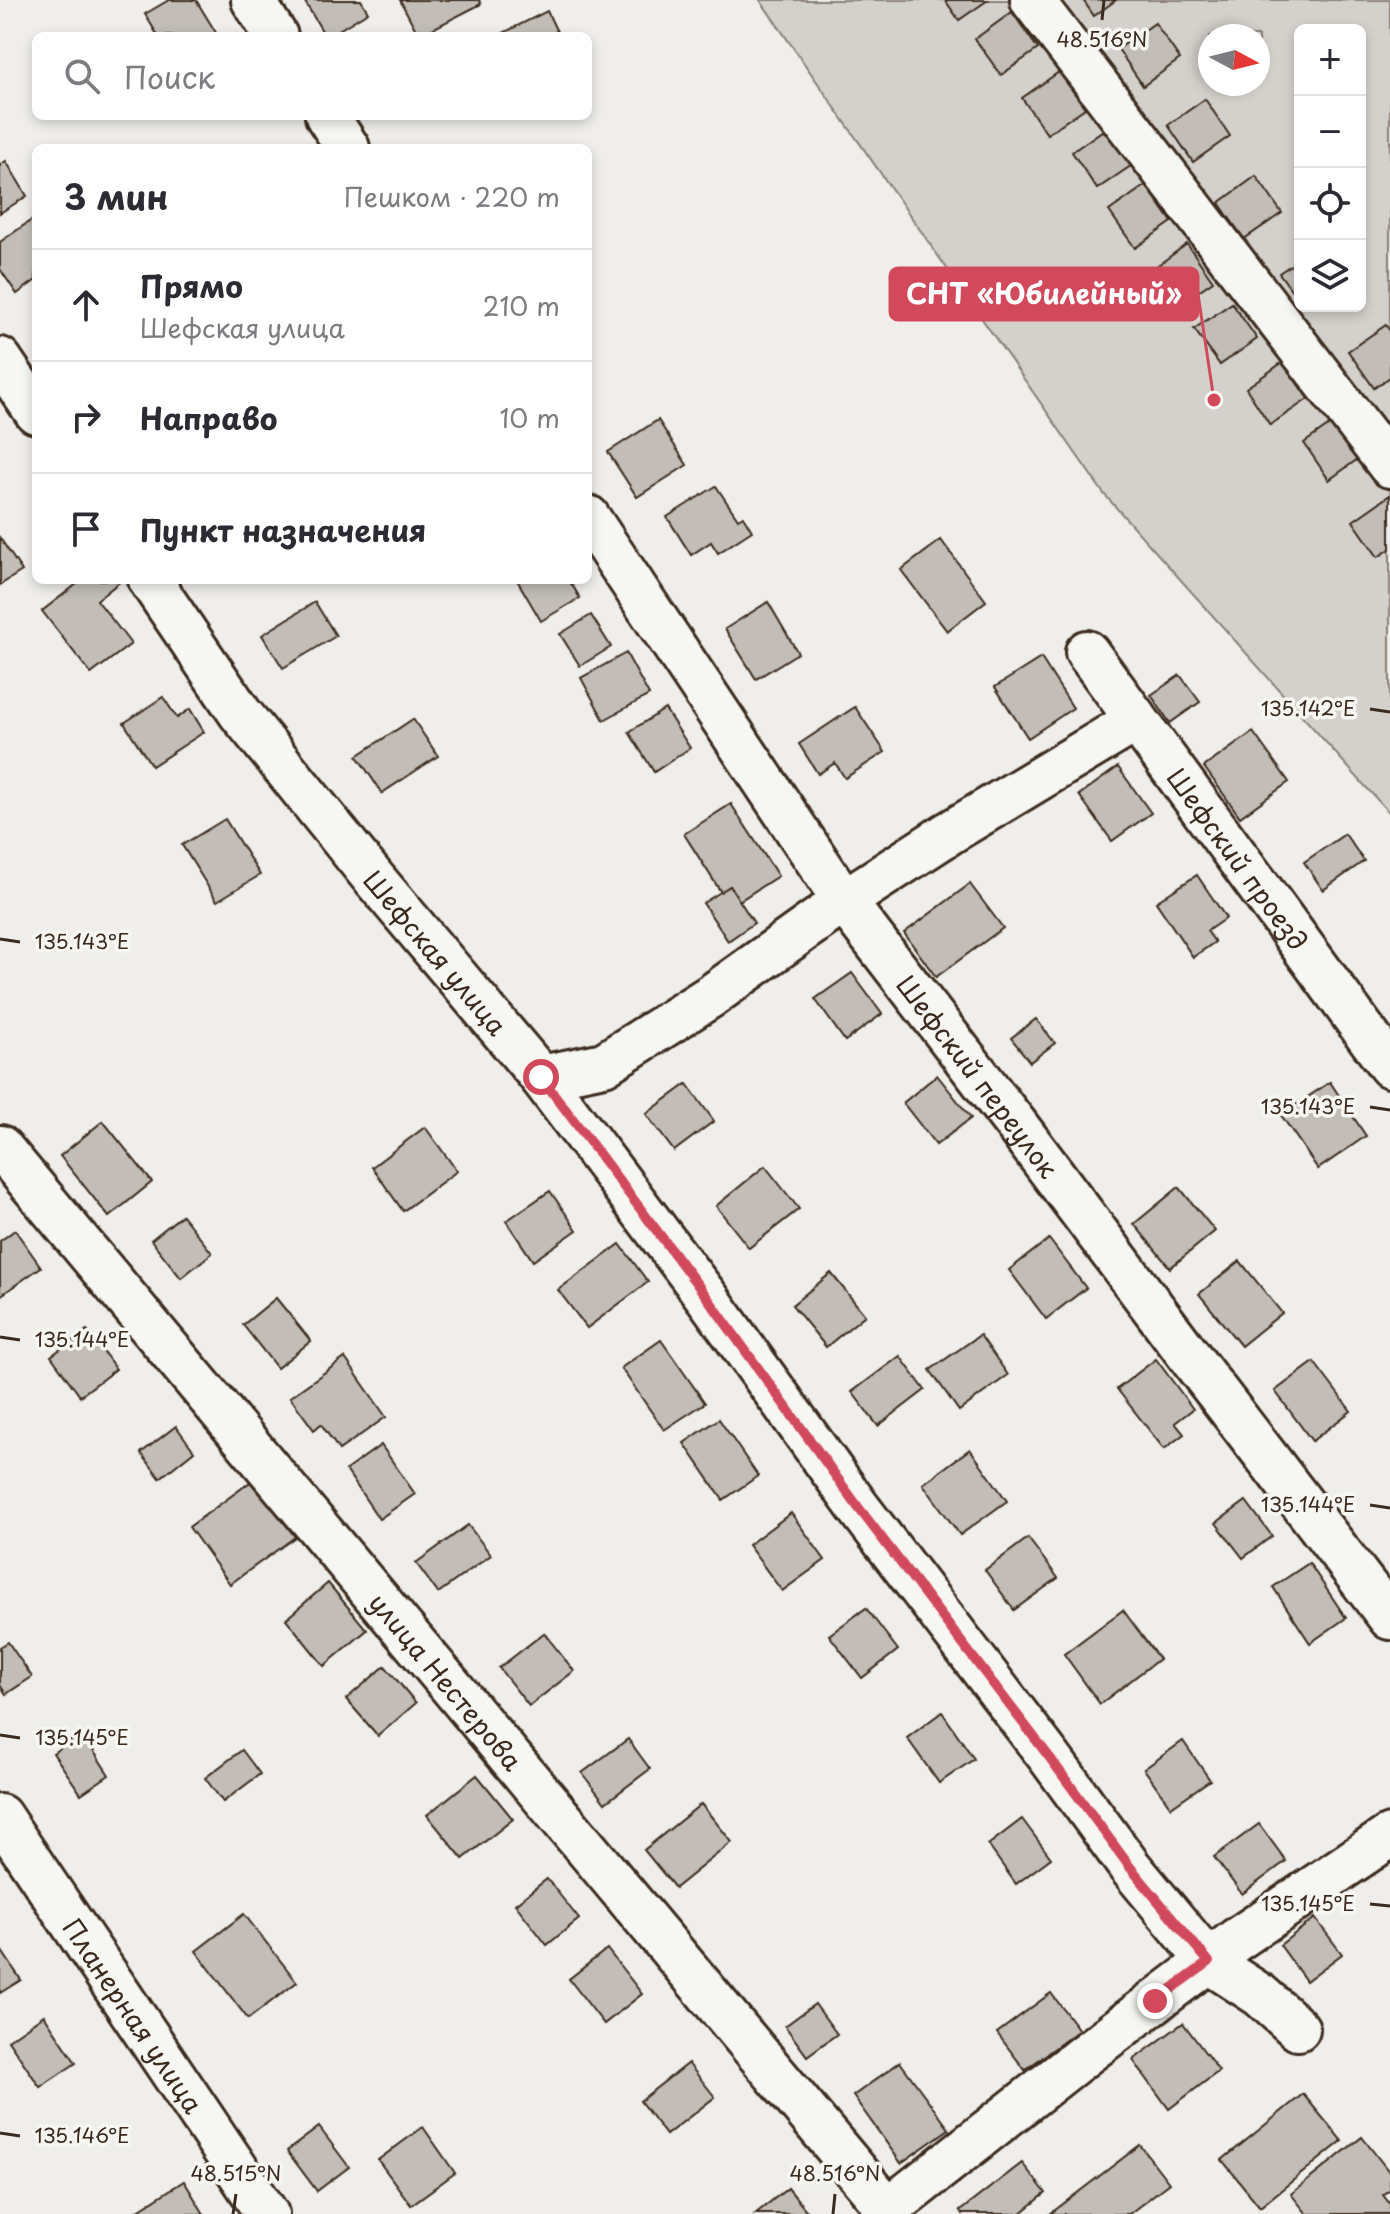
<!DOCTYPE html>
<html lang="ru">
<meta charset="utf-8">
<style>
body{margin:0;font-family:"Playpen Sans",sans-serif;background:#f2f2f3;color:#2b2b33}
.controls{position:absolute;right:24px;top:24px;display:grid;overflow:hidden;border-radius:12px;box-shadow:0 4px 12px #0003}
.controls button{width:72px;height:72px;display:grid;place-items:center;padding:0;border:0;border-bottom:2px solid #e1e1e2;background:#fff;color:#2b2b33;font:40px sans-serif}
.compass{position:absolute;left:1198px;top:24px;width:72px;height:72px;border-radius:50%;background:#fff;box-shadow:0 4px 12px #0003;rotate:97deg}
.stop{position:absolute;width:24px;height:24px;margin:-18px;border:6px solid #d1495b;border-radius:50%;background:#fff}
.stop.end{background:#d1495b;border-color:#fff;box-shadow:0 2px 8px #0008}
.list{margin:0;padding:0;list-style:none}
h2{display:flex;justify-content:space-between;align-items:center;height:104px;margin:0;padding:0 32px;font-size:34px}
h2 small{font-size:26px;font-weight:400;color:#7c7c81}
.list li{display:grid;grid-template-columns:52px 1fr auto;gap:24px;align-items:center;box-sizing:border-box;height:112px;padding:0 32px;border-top:2px solid #e1e1e2}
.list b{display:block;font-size:30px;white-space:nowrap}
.list p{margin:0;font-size:26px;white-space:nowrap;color:#7c7c81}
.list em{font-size:26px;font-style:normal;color:#7c7c81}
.icon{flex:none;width:44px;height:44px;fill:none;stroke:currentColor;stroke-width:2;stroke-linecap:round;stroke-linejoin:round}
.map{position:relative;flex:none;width:1390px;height:2214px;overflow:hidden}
.search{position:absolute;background:#fff;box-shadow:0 4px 12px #0003;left:32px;top:32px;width:560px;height:88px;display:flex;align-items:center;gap:20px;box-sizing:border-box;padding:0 28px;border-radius:12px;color:#7c7c81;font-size:30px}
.panel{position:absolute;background:#fff;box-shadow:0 4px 12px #0003;left:32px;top:144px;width:560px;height:440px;border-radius:12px}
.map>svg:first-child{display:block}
.green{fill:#d4d1cc;stroke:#887e75;stroke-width:2;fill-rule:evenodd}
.building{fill:#c2bdb7;stroke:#3b2a1e;stroke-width:2}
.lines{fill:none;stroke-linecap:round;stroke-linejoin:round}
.minor-casing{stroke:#3b2a1e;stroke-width:48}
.minor{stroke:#f6f6f2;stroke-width:42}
.route{stroke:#d1495b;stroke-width:10}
.ticks{fill:none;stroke:#3b2a1e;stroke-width:3}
.labels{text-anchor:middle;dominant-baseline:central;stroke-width:7;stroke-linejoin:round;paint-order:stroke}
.street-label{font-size:26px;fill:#3b2a1e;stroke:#f6f6f2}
.ticks-label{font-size:20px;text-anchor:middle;fill:#3b2a1e;stroke:#f6f6f2;stroke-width:7;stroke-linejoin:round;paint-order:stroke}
.leader{fill:none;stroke:#d1495b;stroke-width:3}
.callout-dot{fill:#d1495b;stroke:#f6f6f2;stroke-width:3}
.callout{fill:#d1495b;stroke:#d1495b;stroke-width:3}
.callout-label{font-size:28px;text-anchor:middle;font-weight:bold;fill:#fff}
</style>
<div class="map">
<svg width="1390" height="2214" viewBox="0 0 1390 2214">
<rect width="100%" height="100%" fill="#efeeea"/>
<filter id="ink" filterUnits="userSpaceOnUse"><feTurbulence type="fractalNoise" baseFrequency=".0125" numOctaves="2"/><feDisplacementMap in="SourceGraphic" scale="16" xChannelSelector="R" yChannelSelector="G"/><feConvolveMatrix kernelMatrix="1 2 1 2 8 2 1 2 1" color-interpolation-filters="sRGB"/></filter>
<g filter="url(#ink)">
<path class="green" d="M760 0H1390V814L1104 494ZM1300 30H1360V306H1300ZM1210 36H1258V84H1210Z"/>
<g class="building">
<polygon points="169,0 196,0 218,36 158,36 145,14"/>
<polygon points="308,0 361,0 368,12 329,36 325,36 305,2"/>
<polygon points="400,0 479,0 481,4 419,36"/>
<polygon points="945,0 988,0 959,20"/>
<polygon points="1083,0 1116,0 1094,16"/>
<polygon points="547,11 559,36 499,36 499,35"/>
<polygon points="1012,12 1038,49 1001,75 975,39"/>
<polygon points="1155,23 1180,59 1143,86 1118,49"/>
<polygon points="1059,72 1085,108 1047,134 1022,98"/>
<polygon points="1205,99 1230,136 1193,162 1168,125"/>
<polygon points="1109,126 1135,163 1097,189 1072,152"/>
<polygon points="6,161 27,196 0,213 0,165"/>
<polygon points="1256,176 1282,213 1244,239 1219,203"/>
<polygon points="1146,185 1172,222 1135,248 1109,211"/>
<polygon points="36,217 36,280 17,294 0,269 0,242"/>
<polygon points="1187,244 1213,281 1175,307 1150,271"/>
<polygon points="1300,259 1300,302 1279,273"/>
<polygon points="1232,303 1257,339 1220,365 1194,329"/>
<polygon points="1386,325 1390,331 1390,377 1374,388 1348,351"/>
<polygon points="1283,362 1308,399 1270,425 1246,388"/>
<polygon points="1341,417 1366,453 1329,480 1304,443"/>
<polygon points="658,420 687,465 637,497 608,452"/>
<polygon points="716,486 738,519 743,516 752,531 718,553 711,542 691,555 667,517"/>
<polygon points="1390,495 1390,549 1378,557 1353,521"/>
<polygon points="0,538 22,571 0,585"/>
<polygon points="941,540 986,601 947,631 901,570"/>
<polygon points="82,580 122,580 97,600 131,644 91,674 42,611"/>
<polygon points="517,580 569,580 580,598 541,621"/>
<polygon points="315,602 336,636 283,668 262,635"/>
<polygon points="768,602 798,653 756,679 725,629"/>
<polygon points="591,615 611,647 580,666 560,634"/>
<polygon points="626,653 649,695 604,720 581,678"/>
<polygon points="1041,658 1073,708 1028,738 995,687"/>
<polygon points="1180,675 1200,702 1170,723 1151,695"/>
<polygon points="163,697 177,718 190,709 204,732 152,766 124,723"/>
<polygon points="855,707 885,752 845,778 835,763 818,774 799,744"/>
<polygon points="665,709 690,748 654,772 629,732"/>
<polygon points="413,719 438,756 382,793 357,756"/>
<polygon points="1253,732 1289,782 1240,817 1204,767"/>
<polygon points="1118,767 1151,813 1112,841 1079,795"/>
<polygon points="731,804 778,876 739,901 730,886 721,892 684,834"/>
<polygon points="225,819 260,875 217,901 182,845"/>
<polygon points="1345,834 1364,861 1323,890 1304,862"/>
<polygon points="1197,875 1226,918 1207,931 1215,942 1193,957 1156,902"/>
<polygon points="970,884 1003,928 936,977 904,933"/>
<polygon points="730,886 754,923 728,941 703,903"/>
<polygon points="852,973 882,1014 845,1041 815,999"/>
<polygon points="1036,1019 1055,1043 1030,1062 1011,1038"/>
<polygon points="937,1075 971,1118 936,1145 903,1103"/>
<polygon points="1330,1082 1366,1136 1318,1169 1281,1115"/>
<polygon points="687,1084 714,1121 674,1151 646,1114"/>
<polygon points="103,1121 152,1182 109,1217 60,1156"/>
<polygon points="425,1127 457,1171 403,1211 372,1167"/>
<polygon points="765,1166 799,1209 749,1248 716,1206"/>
<polygon points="1179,1187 1215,1231 1170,1268 1134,1224"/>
<polygon points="550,1191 577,1230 533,1261 506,1221"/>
<polygon points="182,1215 212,1253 181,1278 151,1240"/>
<polygon points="15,1230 41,1267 0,1296 0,1241"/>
<polygon points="1049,1239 1086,1288 1046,1319 1009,1270"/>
<polygon points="620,1244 648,1282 587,1328 558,1290"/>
<polygon points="1240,1261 1282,1313 1241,1346 1199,1294"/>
<polygon points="831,1273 865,1315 826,1347 792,1305"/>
<polygon points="276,1298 311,1341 277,1368 243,1325"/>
<polygon points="87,1330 116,1369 80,1396 51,1356"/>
<polygon points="980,1335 1008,1375 959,1411 930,1370"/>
<polygon points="661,1340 705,1403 664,1430 621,1368"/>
<polygon points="900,1356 925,1390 878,1426 852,1392"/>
<polygon points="345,1358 386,1417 339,1450 321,1424 314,1430 290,1397"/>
<polygon points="1156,1359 1193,1409 1175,1423 1184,1434 1164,1449 1117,1389"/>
<polygon points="1314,1362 1351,1411 1312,1441 1275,1391"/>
<polygon points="719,1419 758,1476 723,1500 684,1443"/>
<polygon points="176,1426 194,1451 160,1478 141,1453"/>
<polygon points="381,1445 415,1494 379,1519 346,1470"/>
<polygon points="970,1449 1007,1501 960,1535 923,1484"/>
<polygon points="253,1480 295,1537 230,1584 189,1527"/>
<polygon points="1246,1501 1272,1536 1243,1558 1216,1523"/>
<polygon points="791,1513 825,1560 782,1591 748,1545"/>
<polygon points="468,1525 491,1555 438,1593 416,1563"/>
<polygon points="1028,1538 1058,1578 1014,1610 985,1570"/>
<polygon points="1309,1563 1346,1618 1310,1643 1273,1587"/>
<polygon points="328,1583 367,1630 324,1666 286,1619"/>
<polygon points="866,1608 898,1650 862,1678 829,1635"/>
<polygon points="1123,1610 1159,1659 1100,1704 1064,1654"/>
<polygon points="544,1633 574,1671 529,1706 499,1668"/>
<polygon points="8,1642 32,1677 6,1694 0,1685 0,1647"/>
<polygon points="385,1666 416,1703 378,1736 346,1699"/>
<polygon points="942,1712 974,1759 939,1783 907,1738"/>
<polygon points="82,1733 109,1775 81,1794 53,1753"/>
<polygon points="628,1739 650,1769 605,1803 582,1773"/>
<polygon points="1183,1741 1210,1780 1171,1807 1144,1769"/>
<polygon points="242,1750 260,1774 223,1802 205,1778"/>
<polygon points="477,1775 513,1819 463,1859 427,1815"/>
<polygon points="701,1804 732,1842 675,1888 644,1850"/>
<polygon points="1022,1819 1051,1858 1016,1884 988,1845"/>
<polygon points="1259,1824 1286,1861 1242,1894 1214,1857"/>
<polygon points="547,1879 579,1919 547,1945 515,1904"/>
<polygon points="244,1914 297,1982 248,2019 196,1951"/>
<polygon points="1315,1918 1342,1954 1306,1981 1280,1945"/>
<polygon points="0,1948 21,1980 0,1993"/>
<polygon points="607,1949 642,1994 604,2024 569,1979"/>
<polygon points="1051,1993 1079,2030 1025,2070 997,2033"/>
<polygon points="815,2004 837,2034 807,2056 785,2026"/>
<polygon points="44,2015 76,2063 40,2087 8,2040"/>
<polygon points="1183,2023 1219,2071 1169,2109 1133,2060"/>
<polygon points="900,2062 949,2129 901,2163 853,2096"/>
<polygon points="688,2063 715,2097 666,2135 640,2101"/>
<polygon points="1303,2094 1342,2141 1260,2207 1222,2160"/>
<polygon points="319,2127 349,2167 317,2191 287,2151"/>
<polygon points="423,2127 455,2173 411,2205 378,2160"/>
<polygon points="1362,2137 1390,2173 1390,2190 1383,2195 1390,2204 1390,2214 1307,2214 1291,2194"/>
<polygon points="1140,2145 1169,2183 1129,2214 1050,2214"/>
<polygon points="1022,2163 1046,2193 1020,2214 962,2214 960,2211"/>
<polygon points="184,2181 204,2214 132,2214"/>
<polygon points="788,2188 809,2214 755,2214"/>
</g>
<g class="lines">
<g class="minor-casing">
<g id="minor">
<polyline points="253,0 276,36"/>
<polyline points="1032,0 1390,466"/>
<polyline points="327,116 348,148"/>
<polyline points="0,359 36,412"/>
<path id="s1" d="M588 517 844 901 1017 1126 1196 1365 1390 1618"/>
<path id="s2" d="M150 580 240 713 375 880 541 1077 709 1300 858 1507 1050 1758 1130 1867 1209 1962 1260 1995 1298 2029"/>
<path id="s3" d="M1087 652 1390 1066"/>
<polyline points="541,1077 604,1064 711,996 844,901 949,833 1135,721"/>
<path id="s4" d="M0 1147 892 2214"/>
<path id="s5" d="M0 1816 267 2214"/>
<polyline points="882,2214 1083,2056 1236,1940 1390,1836"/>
</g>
</g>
<use href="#minor" class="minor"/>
</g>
</g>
<g class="lines" filter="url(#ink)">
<polyline class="route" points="541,1077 709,1300 858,1507 1050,1758 1130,1867 1209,1962 1155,2001"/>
</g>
<path class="ticks" d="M1102 20 1104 0M1370 709 1390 712M0 939 20 942M1370 1107 1390 1110M0 1337 20 1340M1370 1505 1390 1508M0 1735 20 1738M1370 1904 1390 1906M0 2133 20 2136M233 2214 236 2194M833 2214 835 2194"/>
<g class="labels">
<g class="street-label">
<text stroke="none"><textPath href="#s3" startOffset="256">Шефский проезд</textPath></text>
<text stroke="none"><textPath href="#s2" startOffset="470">Шефская улица</textPath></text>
<text stroke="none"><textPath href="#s1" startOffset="682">Шефский переулок</textPath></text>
<text stroke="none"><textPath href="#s4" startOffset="696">улица Нестерова</textPath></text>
<text stroke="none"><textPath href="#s5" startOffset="240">Планерная улица</textPath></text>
</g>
</g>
<g class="ticks-label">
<text x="1102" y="47">48.516°N</text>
<text x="1308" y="716">135.142°E</text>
<text x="82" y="949">135.143°E</text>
<text x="1308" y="1114">135.143°E</text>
<text x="82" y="1347">135.144°E</text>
<text x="1308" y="1512">135.144°E</text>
<text x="82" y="1745">135.145°E</text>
<text x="1308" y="1911">135.145°E</text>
<text x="82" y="2143">135.146°E</text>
<text x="236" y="2181">48.515°N</text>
<text x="835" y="2181">48.516°N</text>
</g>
<path class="leader" d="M1214 400L1198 294"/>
<circle class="callout-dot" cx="1214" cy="400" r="8"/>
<rect class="callout" x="890" y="268" width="308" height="52" rx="8"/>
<g class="callout-label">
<text x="1044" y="304">СНТ «Юбилейный»</text>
</g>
</svg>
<div class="controls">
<button>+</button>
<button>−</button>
<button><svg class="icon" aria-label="locate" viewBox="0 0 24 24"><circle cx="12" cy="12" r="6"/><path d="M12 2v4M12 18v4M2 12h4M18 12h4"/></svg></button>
<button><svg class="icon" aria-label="layers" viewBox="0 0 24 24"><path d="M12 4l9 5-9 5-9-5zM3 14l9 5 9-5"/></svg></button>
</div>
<svg class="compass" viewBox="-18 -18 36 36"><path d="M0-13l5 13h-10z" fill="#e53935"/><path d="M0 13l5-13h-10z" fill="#7c7c81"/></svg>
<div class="stop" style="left:541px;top:1077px"></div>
<div class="stop end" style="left:1155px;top:2001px"></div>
<div class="search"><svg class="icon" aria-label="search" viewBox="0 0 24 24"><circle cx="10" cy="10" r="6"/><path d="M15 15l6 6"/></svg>Поиск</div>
<section class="panel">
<h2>3 мин<small>Пешком · 220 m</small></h2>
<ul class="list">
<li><svg class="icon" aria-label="ahead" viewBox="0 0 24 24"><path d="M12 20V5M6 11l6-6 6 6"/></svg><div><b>Прямо</b><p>Шефская улица</p></div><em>210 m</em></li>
<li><svg class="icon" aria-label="right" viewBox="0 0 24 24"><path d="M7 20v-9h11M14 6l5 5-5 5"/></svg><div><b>Направо</b></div><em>10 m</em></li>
<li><svg class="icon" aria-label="arrive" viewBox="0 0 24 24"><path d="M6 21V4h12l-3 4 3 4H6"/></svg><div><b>Пункт назначения</b></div></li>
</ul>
</section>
</div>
